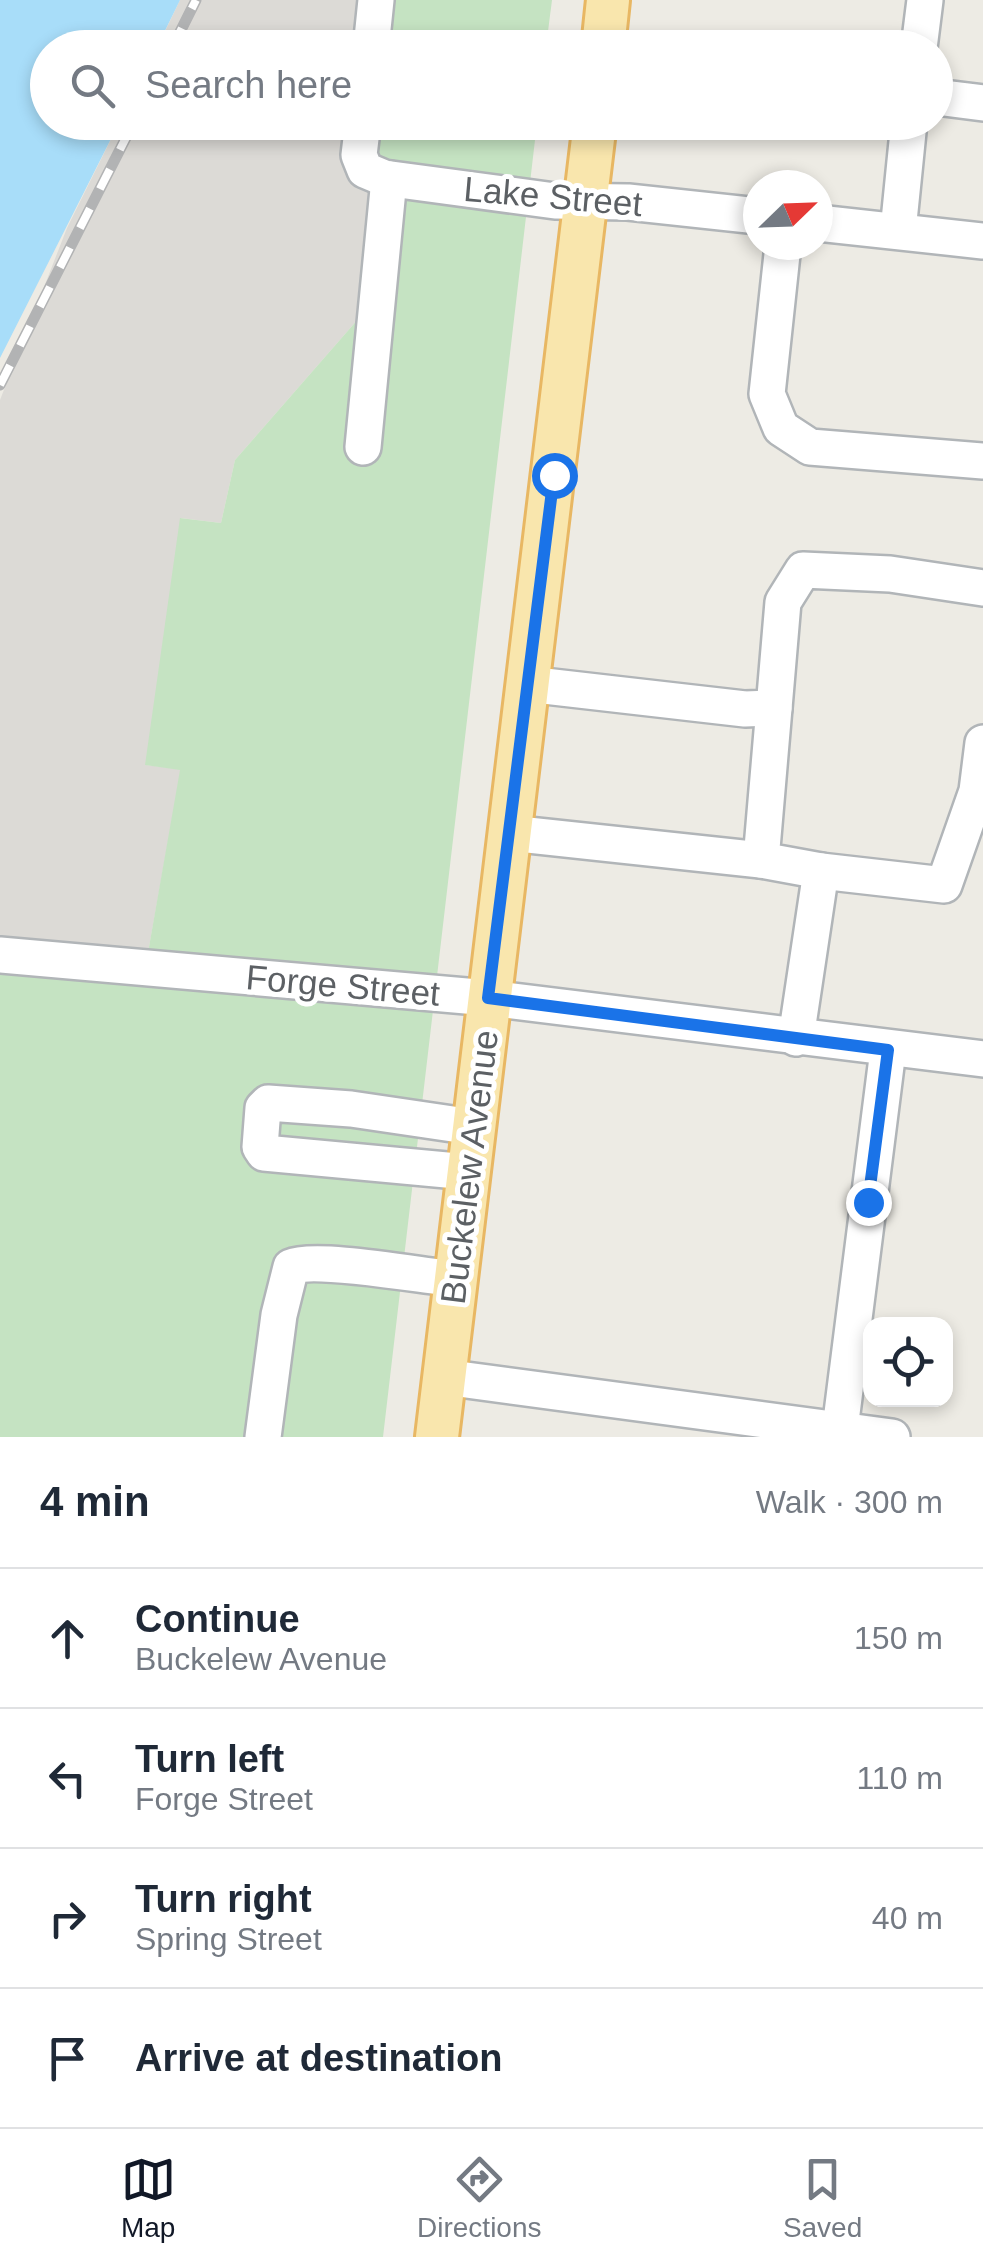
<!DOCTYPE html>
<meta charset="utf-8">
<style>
body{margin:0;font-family:Arial,sans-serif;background:#f2f2f3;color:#1f2937}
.controls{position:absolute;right:30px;bottom:30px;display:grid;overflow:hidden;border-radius:20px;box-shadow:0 5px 15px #0003}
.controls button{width:90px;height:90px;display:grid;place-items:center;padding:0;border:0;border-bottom:2px solid #e0e1e3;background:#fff;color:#1f2937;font:50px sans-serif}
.compass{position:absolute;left:743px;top:170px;width:90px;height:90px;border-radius:50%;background:#fff;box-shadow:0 5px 15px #0003;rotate:67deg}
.stop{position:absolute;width:30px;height:30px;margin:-22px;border:8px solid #1a73e8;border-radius:50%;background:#fff}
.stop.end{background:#1a73e8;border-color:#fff;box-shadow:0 2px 10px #0008}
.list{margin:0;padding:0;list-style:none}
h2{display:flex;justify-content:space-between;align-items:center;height:130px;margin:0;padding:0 40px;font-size:42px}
h2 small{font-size:32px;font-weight:400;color:#747a83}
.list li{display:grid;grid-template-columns:65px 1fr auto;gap:30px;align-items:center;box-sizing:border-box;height:140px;padding:0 40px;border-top:2px solid #e0e1e3}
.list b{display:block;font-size:38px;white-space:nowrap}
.list p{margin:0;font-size:32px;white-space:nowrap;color:#747a83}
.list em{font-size:32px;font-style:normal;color:#747a83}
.icon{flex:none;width:55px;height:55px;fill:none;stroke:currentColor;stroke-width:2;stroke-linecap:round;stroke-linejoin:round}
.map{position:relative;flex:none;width:983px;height:1437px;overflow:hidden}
.search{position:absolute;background:#fff;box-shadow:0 5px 15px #0003;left:30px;right:30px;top:30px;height:110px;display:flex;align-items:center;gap:25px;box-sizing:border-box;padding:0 35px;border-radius:55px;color:#747a83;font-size:38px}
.sheet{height:690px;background:#fff}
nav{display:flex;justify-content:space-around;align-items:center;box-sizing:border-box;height:140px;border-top:2px solid #e0e1e3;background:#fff;font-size:28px;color:#747a83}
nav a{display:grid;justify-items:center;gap:5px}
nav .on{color:#111827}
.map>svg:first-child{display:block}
.industrial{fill:#dcdad6}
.green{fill:#c5e3c2}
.water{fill:#a8ddf9}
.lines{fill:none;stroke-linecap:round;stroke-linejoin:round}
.minor-casing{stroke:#b1b5b8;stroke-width:40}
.major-casing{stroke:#e8b763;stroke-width:48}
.minor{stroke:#fff;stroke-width:35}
.major{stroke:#f9e6ad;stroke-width:42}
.rail-casing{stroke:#b2b3b4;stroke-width:11}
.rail{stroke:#fff;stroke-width:8;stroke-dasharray:22;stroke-linecap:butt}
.route{stroke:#1a73e8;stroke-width:12}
.labels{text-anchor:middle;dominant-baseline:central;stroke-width:10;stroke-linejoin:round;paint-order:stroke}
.street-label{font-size:35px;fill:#5c6064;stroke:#fff}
</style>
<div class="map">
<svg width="983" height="1437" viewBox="0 0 983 1437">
<rect width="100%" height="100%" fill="#edebe4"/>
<g class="industrial">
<polygon points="180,0 374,0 372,47 157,48"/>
<polygon points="119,123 372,123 373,302 235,460 221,523 181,518 146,765 181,769 146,964 0,940 0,400 67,228"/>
</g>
<g class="green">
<polygon points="374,0 552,0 546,47 372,47"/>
<polygon points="372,123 537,123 383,1437 0,1437 0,940 146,964 180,770 145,765 180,518 221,523 235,460 373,302"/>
</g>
<polygon class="water" points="0,0 180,0 157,47 48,48 48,122 119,123 0,358"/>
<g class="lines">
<g class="minor-casing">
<g id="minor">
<polyline points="371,48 376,0"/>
<polyline points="919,48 925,0"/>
<polyline points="936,97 983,103"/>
<polyline points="363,122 359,155 365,170 384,178 555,201 628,202 758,216"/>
<polyline points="818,223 983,241"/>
<polyline points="898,231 909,122"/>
<polyline points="783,245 767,394 781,428 810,447 983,461"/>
<polyline points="363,447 389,179"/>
<polyline points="527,684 745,709 774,708 783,602 803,570 890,574 983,588"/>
<polyline points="774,708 761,860 821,871"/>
<polyline points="509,833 761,860"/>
<polyline points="0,955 489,998 983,1059"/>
<polyline points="796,1038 821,871 944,885 977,791 983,743"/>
<polyline points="468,1172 264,1153 260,1147 263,1108 268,1103 351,1109 473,1127"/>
<polyline points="444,1377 892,1437"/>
<path d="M263 1437 279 1315 291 1267C315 1256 423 1276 456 1279"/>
<polyline points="839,1437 888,1050"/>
</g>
</g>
<g class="major-casing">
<g id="major">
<polyline points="603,48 608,0"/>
<polyline points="437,1437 595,122"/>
</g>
</g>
<use href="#minor" class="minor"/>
<use href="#major" class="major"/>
<g class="rail-casing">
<g id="rail">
<polyline points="172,48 196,0"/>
<polyline points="0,385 134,122"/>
</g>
</g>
<use href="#rail" class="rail"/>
</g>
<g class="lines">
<polyline class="route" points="554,475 488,998 888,1050 868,1202"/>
</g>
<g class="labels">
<g class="street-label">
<text transform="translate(553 196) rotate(5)">Lake Street</text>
<text transform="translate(343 985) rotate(5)">Forge Street</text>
<text transform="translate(469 1167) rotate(-83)">Buckelew Avenue</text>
</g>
</g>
</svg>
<div class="controls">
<button><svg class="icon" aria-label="locate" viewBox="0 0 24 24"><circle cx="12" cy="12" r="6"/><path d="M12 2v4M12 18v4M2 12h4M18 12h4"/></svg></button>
</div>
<svg class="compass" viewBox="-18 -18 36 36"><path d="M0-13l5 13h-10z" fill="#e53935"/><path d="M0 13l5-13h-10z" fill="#747a83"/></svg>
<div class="stop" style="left:554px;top:475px"></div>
<div class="stop end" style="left:868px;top:1202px"></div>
<div class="search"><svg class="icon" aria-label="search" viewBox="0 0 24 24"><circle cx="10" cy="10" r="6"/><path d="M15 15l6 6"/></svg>Search here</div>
</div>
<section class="sheet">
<h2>4 min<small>Walk · 300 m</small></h2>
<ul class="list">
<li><svg class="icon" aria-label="ahead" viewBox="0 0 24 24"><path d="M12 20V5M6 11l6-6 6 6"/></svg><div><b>Continue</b><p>Buckelew Avenue</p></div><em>150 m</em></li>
<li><svg class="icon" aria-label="left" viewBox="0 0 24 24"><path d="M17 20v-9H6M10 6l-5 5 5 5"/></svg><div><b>Turn left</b><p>Forge Street</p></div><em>110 m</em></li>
<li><svg class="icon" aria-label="right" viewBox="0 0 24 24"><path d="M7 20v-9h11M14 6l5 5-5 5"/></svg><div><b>Turn right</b><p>Spring Street</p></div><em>40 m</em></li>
<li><svg class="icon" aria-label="arrive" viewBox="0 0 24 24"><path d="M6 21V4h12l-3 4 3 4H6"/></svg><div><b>Arrive at destination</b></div></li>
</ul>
</section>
<nav>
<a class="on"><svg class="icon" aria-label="map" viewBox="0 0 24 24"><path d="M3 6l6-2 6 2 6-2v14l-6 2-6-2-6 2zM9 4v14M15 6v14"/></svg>Map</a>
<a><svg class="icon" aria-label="directions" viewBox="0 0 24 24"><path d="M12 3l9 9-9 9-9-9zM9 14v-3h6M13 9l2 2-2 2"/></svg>Directions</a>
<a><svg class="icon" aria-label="saved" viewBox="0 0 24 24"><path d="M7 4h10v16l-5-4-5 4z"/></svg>Saved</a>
</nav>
